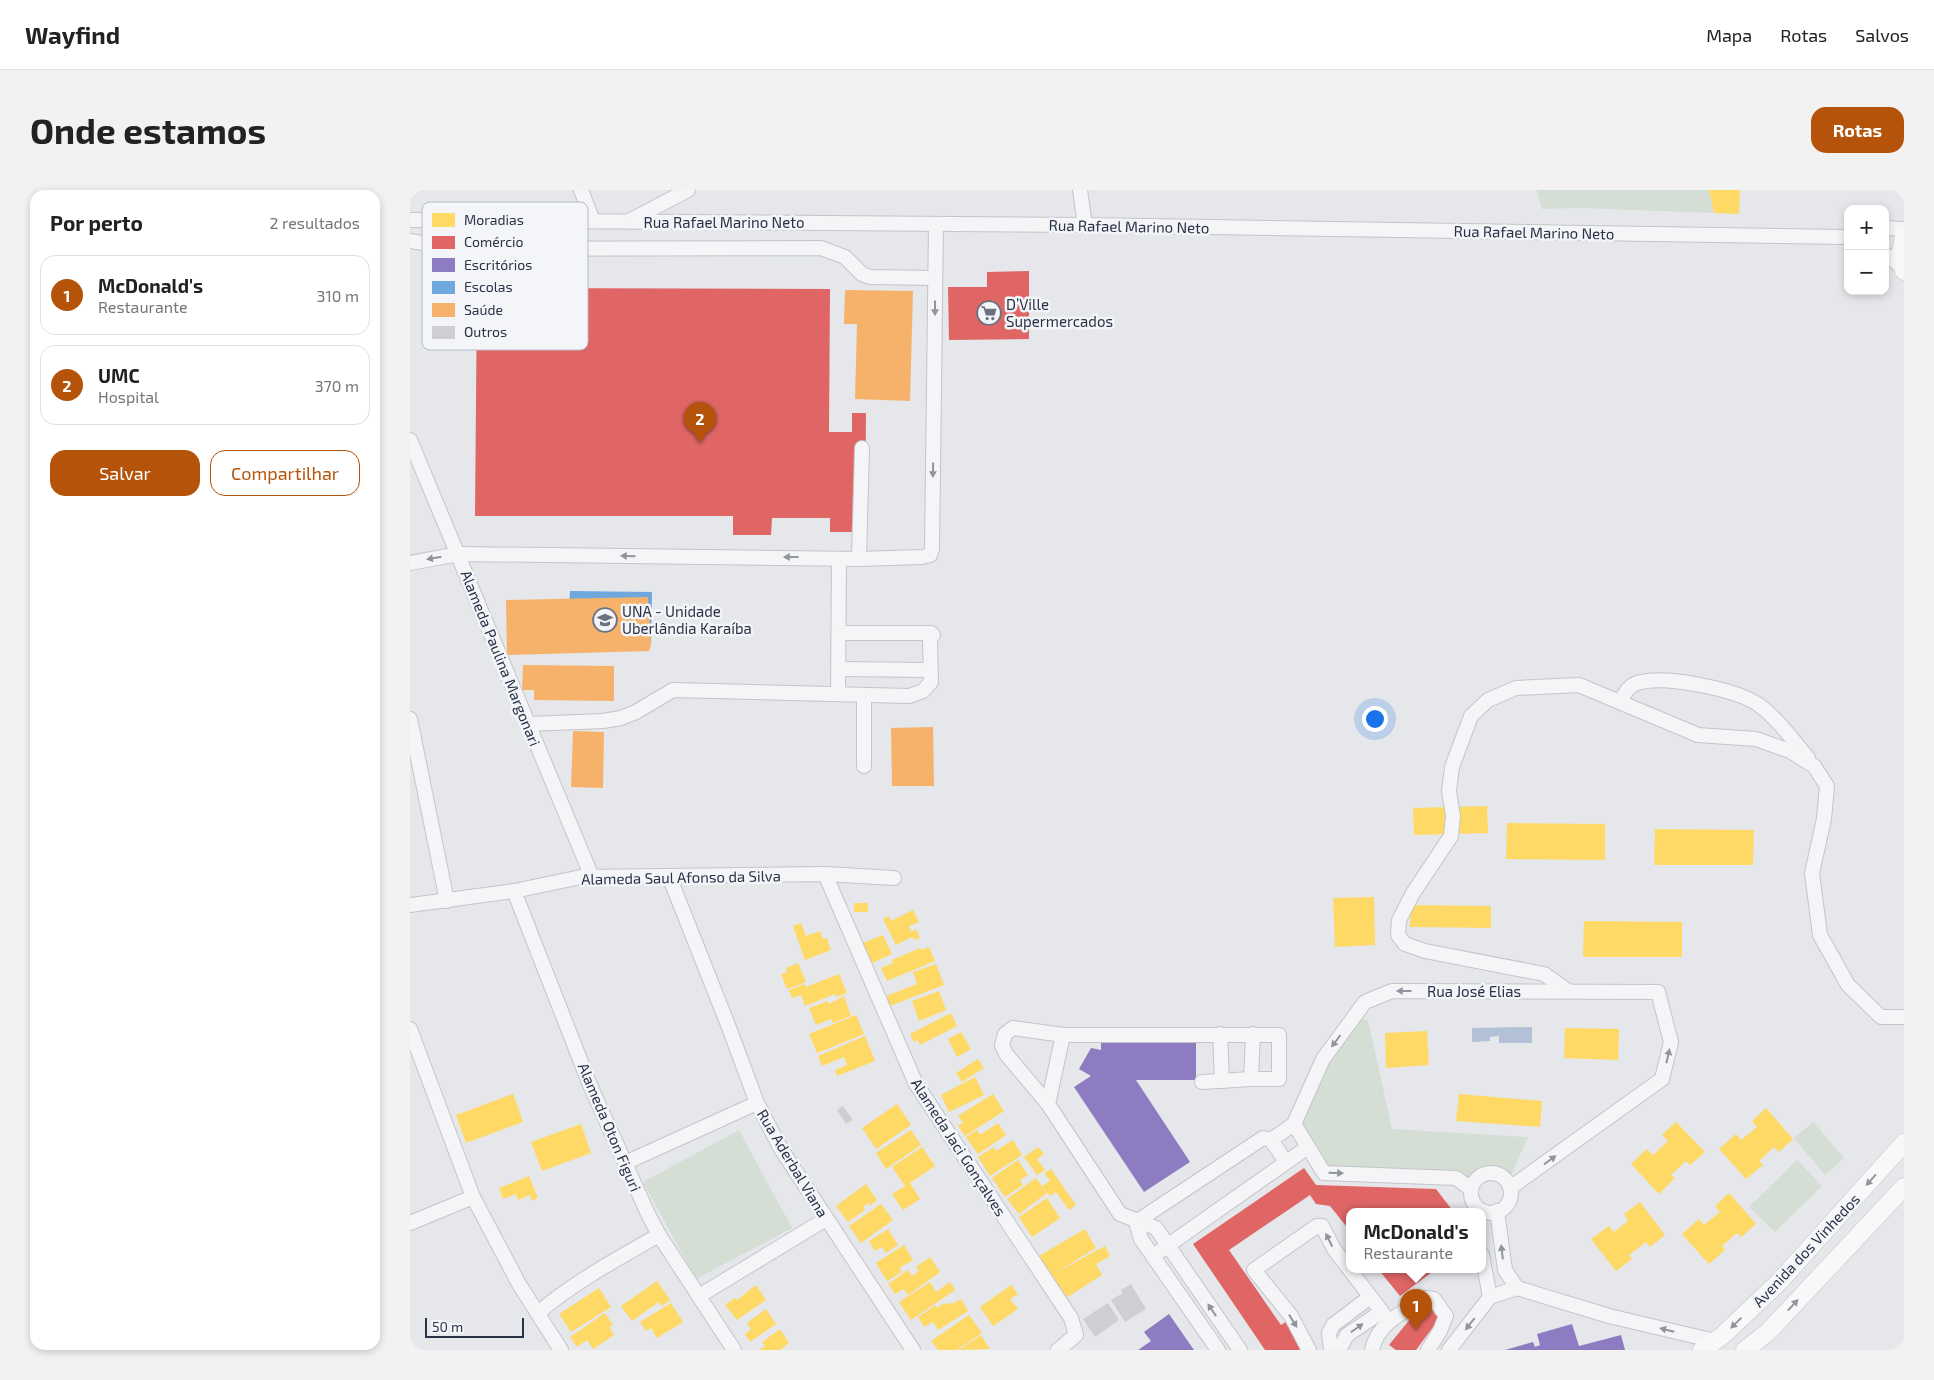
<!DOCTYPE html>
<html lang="pt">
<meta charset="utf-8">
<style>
body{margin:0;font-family:"Exo 2",sans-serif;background:#f2f2f2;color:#222}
.controls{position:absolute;right:15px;top:15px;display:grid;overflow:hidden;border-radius:10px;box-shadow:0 2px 8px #0003}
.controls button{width:45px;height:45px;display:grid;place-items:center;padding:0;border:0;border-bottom:1px solid #e0e0e0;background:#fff;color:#222;font:25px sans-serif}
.scale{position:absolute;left:15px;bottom:12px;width:99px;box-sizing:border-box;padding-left:5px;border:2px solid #293246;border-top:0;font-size:14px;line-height:18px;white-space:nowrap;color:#293246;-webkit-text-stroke:4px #f4f5f9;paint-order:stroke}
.you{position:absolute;left:964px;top:528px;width:18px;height:18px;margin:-12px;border:4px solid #fff;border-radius:50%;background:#1a73e8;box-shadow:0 0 0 8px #1a73e833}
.badge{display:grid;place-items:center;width:32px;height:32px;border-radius:50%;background:#b45309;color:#fff;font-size:16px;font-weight:700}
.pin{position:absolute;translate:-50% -41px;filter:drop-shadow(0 1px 2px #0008)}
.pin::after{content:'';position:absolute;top:26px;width:18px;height:15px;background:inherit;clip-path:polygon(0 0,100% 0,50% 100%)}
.popup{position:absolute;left:936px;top:1018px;width:140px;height:65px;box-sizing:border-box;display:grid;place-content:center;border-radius:10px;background:#fff;filter:drop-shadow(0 1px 4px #0005);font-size:16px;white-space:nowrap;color:#767676}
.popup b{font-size:19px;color:#222}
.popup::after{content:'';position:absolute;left:50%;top:100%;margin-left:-10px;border:10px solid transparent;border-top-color:#fff}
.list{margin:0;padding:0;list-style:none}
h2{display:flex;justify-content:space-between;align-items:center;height:65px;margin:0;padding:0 20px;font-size:21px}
h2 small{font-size:16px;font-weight:400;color:#767676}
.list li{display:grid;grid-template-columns:32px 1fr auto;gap:15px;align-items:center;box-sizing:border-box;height:80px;margin:0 10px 10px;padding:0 10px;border:1px solid #e0e0e0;border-radius:15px}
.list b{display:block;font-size:19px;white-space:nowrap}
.list p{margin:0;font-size:16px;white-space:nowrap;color:#767676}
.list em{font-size:16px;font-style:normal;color:#767676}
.actions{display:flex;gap:10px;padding:15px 20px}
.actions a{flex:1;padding:11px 0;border:1px solid #b45309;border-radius:15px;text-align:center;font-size:18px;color:#b45309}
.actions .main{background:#b45309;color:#fff}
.map{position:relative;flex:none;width:1494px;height:1160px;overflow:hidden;border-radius:15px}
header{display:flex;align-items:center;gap:30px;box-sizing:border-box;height:70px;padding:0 25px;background:#fff;border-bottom:1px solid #e0e0e0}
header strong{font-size:24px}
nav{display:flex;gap:28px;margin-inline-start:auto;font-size:18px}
.intro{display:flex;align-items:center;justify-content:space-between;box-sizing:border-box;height:120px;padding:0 30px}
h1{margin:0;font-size:35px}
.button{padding:12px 22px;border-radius:15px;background:#b45309;color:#fff;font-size:18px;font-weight:700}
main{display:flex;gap:30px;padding:0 30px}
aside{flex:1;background:#fff;border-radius:15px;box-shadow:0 2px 8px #0003}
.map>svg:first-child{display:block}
.green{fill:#d4ded5}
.water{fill:#b2c1d6}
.homes{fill:#ffd966}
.shops{fill:#e06666}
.offices{fill:#8e7cc3}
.schools{fill:#6fa8dc}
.health{fill:#f6b26b}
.building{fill:#cecfd3}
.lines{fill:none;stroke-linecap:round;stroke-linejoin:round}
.minor-casing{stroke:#c3c5c8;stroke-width:16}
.major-casing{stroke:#c1c4c8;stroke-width:19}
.minor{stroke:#f5f5f7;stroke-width:14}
.major{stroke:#f8f8f8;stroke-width:18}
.oneway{fill:#8f949e}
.oneway2{fill:#90959f}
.labels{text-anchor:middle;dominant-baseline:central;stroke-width:5;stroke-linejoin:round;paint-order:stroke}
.street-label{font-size:15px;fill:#293246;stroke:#f4f5f9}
.poi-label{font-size:15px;fill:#293246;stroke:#f4f5f9;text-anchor:start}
.key{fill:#f4f5f9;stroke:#b7bac3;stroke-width:1}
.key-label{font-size:14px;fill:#293246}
</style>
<header>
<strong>Wayfind</strong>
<nav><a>Mapa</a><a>Rotas</a><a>Salvos</a></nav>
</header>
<div class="intro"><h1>Onde estamos</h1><a class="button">Rotas</a></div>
<main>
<aside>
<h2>Por perto<small>2 resultados</small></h2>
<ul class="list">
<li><span class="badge">1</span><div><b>McDonald's</b><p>Restaurante</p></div><em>310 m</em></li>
<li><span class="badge">2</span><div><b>UMC</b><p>Hospital</p></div><em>370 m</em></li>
</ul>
<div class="actions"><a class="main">Salvar</a><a>Compartilhar</a></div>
</aside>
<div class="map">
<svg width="1494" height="1160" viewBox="0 0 1494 1160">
<rect width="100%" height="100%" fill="#e5e7ea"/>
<g class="green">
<polygon points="1127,0 1299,0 1304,23 1170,18 1132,19"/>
<path d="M944 827 958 830 982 939 1118 947 1098 992C1087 980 1073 980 1063 993L1046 988 914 983 884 934Z"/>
<polygon points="1403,932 1434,968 1415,985 1384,948"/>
<polygon points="329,940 382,1038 286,1089 233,992"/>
<polygon points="1387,970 1412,996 1365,1042 1339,1017"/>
</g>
<polygon class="water" points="1122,837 1122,853 1089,853 1089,846 1080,847 1080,851 1062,852 1062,838"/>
<g class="homes">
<polygon points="1299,0 1330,0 1329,24 1304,23"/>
<polygon points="1077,616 1078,643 1004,645 1003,618"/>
<polygon points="1097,633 1195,634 1195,670 1096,669"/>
<polygon points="1245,639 1344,640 1343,675 1244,675"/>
<polygon points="964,707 965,755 925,757 923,708"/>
<rect x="444" y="713" width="14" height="9"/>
<polygon points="1000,715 1081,716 1081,738 1000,737"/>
<polygon points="503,720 509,732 499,736 501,742 506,739 510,748 504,750 502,747 486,755 473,729 479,726 481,731"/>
<polygon points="1174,731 1272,732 1272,767 1173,767"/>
<polygon points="391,733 396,746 410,741 413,749 417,748 421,760 395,770 383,736"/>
<polygon points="473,745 482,764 462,773 453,753"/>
<polygon points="519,757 525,771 477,791 471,778 483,773 482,770 510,758 512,760"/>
<polygon points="388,773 396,792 377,799 371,784 377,782 376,778"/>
<polygon points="526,774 534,795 480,816 476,806 507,794 503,782"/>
<polygon points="429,784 437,803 426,807 425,804 395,816 391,805 382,808 379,800 394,794 396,797"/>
<polygon points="529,801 536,820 509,831 502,811"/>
<polygon points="434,806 441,826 423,833 421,829 406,835 399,818 418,811 419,814"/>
<polygon points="541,823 547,836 510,855 508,850 504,852 500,844"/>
<polygon points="446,825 454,844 407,863 399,844"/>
<polygon points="1155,838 1209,839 1208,870 1154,868"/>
<polygon points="1017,841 1019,875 976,878 975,843"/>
<polygon points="551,842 561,859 547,867 538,849"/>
<polygon points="455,846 465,871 427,886 425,880 437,875 434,867 412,876 408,866"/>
<polygon points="568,869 574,878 552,892 546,883"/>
<polygon points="565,887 574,905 539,922 531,905"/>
<polygon points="103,904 113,932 56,953 46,925"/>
<polygon points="583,904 594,921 555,946 548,936 553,933 548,926"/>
<polygon points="1049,904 1132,911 1130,937 1046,931"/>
<polygon points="487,914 501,935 466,959 452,938"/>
<polygon points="1356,918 1383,949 1369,962 1364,957 1349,971 1353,975 1336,989 1309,959 1326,944 1331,950 1347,937 1342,931"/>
<polygon points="1266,932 1295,962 1280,975 1276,971 1261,985 1265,988 1249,1004 1221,974 1237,959 1243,965 1258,951 1252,945"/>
<polygon points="588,933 596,945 568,964 556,947 567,940 570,945"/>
<polygon points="171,934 181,963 132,981 121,952"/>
<polygon points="501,940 511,955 476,979 466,963"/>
<polygon points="603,950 612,965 580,986 568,967 584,957 586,961"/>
<polygon points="512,957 525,976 500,993 510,1009 493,1020 482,1004 495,996 482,977"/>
<polygon points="628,957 634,964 627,969 635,980 627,985 614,967"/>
<polygon points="608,970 618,985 610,990 613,995 595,1007 582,988"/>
<polygon points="641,979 666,1015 659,1020 646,1002 640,1006 632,996 640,991 634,983"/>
<polygon points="119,986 128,1008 122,1011 120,1005 108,1010 106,1004 93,1009 89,998"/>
<polygon points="626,988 637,1003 609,1024 597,1009"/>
<polygon points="456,994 467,1010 460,1016 458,1013 453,1017 455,1020 438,1032 426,1016"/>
<polygon points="1319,1003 1346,1034 1331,1047 1327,1043 1312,1056 1315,1060 1299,1074 1272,1044 1289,1029 1294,1035 1310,1022 1305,1016"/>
<polygon points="637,1008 650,1028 622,1047 609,1027"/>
<polygon points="1230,1012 1255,1045 1240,1057 1236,1052 1219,1065 1222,1069 1206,1081 1181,1049 1199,1036 1204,1042 1218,1031 1214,1024"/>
<polygon points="471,1014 483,1030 451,1053 439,1036"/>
<polygon points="478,1039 488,1055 476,1063 472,1057 465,1061 459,1051"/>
<polygon points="675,1039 686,1058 645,1083 695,1056 700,1066 686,1074 692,1085 656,1108 629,1066"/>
<polygon points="494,1055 503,1070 489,1078 492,1082 477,1091 466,1073"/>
<polygon points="520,1067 530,1082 498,1105 494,1099 485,1104 478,1094 498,1080 502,1086 509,1081 506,1077"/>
<polygon points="247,1091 260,1110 252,1116 249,1112 222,1131 211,1116"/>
<polygon points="520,1092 526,1102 540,1092 545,1100 501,1130 489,1112"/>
<polygon points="346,1095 356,1110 327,1130 315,1115 325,1108 327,1110"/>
<polygon points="601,1095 608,1104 600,1109 608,1119 583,1136 570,1117"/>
<polygon points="189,1098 201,1117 161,1142 149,1124"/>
<polygon points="551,1109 558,1121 528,1140 523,1132 514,1137 508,1127 526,1115 527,1118 533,1114 544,1113"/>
<polygon points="261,1113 273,1132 247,1148 241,1138 236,1141 230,1132"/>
<polygon points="356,1119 366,1134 340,1152 335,1144 341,1139 337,1133"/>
<polygon points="195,1123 203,1135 199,1137 204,1145 183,1159 177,1150 167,1157 160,1147"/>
<polygon points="559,1125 572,1143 547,1160 528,1160 521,1151"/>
<polygon points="370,1139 379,1153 370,1160 349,1160 355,1156 352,1152"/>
<polygon points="571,1145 580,1159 549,1160"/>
</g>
<g class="shops">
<polygon points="619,81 619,149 539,150 538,97 577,97 577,82"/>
<polygon points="67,98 420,99 419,242 442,242 442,223 456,223 455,342 420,342 420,328 362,328 361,345 323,345 323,326 65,326"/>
<polygon points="894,978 906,995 1026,999 1043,1021 940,1021 940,1041 920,1016 906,1014 900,1005 819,1060 871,1135 877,1131 892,1160 855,1160 783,1054"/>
<polygon points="968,1079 1026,1079 990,1106"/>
<polygon points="1014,1112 1032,1125 1006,1160 986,1160 979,1155"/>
</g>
<g class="offices">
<polygon points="786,844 786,890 726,890 780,972 734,1002 664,897 681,886 669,879 681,858 691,860 691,845"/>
<polygon points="759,1124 784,1160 728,1160 741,1151 734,1142"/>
<polygon points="1162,1134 1169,1156 1211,1145 1215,1160 1095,1160 1123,1152 1125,1157 1130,1155 1127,1144"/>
</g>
<polygon class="schools" points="160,401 242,402 241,455 161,454 161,440 148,440 148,421 159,418"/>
<g class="health">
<polygon points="435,100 503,101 500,211 445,209 447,134 434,134"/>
<polygon points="238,407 241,455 239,461 97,465 96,410"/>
<polygon points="113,475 204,476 204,511 124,510 124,500 112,500"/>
<polygon points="523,537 524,596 482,596 481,538"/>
<polygon points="163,541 194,542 193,598 161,597"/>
</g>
<g class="building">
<polygon points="433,916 443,930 436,934 427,920"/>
<polygon points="721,1094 736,1119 715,1132 701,1110 713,1103 711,1100"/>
<polygon points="698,1113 709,1130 685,1147 673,1129"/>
</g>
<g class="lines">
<g class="minor-casing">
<g id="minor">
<polyline points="171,0 183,31"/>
<polyline points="670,0 675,35"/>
<polyline points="0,30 675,35 1438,47"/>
<polyline points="221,30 278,0"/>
<polyline points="1475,38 1494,39"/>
<polyline points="0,51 49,59 411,58 435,67 452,84 460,87 525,88"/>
<polyline points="1475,64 1492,77"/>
<polyline points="48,150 49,59"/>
<polyline points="0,250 182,687"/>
<polyline points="449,369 452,258"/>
<polyline points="0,373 48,364 449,369 512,367 520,365 522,359 526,34"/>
<polyline points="429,479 519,480"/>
<polyline points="428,504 429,369"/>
<path d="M1210 512C1215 503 1219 494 1231 492 1258 486 1326 499 1349 515 1368 529 1382 549 1398 568"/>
<polyline points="0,529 37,711"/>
<polyline points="119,534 193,531 211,528 226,522 263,500 499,506 513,501 521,492 520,449 523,445 521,443 429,443"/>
<polyline points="454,576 454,506"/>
<polyline points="415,684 506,894 661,1128 666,1145 648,1160"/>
<polyline points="259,686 318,835 347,913 371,959 503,1160"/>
<polyline points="104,701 180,895 238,1024 249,1045 324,1160"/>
<polyline points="0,715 104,701 171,687 415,684 484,688"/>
<polyline points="1158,801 1134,784 1015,761 995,754 988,745 989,730 1003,703 1041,646 1043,626 1039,601 1042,577 1061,526 1078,510 1106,498 1169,495 1288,545 1346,549 1380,561 1404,576 1417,596 1414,629 1402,683 1410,745 1438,795 1471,827 1494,827"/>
<polyline points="0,839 63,1007 109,1094 151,1160"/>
<polyline points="810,844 812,891"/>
<polyline points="841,889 843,844"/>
<polyline points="792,892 841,889 869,889 869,845 653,845 638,914 710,1024 746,1038 830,1160"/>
<polyline points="638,914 596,864 592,855 595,844 603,838 653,845"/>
<polyline points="861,950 884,934"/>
<polyline points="215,973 347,913"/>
<circle cx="1081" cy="1003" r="20"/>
<polyline points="1061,999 1046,988 914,983 884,934 913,869 955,812 982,801 1248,802 1261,852 1252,889 1100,998"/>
<polyline points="1087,1021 1095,1080 1107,1098"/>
<polyline points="726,1032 853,948 861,950 876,972"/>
<polyline points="726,1032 731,1049 808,1160"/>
<polyline points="0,1033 63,1007"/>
<polyline points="1072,1065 1080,1107"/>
<polyline points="743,1066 898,957"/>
<polyline points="289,1106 416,1029"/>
<polyline points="1080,1107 1107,1098 1199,1126 1305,1151"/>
<path d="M128 1123C164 1092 207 1069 249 1045"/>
<polyline points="899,1160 881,1126 844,1080 907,1036 912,1036 924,1059 979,1131"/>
<polyline points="921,1160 919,1143 923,1135 960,1107"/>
<polyline points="929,1160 937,1145 971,1122"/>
<path d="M962 1160C967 1133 995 1121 1016 1108L1024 1109 1036 1126 1030 1141 1018 1160"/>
<polyline points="1039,1160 1080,1107"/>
</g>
</g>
<g class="major-casing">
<g id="major">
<polyline points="1494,46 1490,65 1494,81"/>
<polyline points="1292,1160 1312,1146 1369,1092 1494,953"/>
<polyline points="1335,1160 1358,1142 1494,997"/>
</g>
</g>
<use href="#minor" class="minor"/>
<use href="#major" class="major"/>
</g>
<defs><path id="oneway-solid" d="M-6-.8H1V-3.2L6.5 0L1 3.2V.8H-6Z" transform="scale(1.25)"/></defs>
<g class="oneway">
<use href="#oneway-solid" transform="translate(525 118) rotate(90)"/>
<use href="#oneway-solid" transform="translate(523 280) rotate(91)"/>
<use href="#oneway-solid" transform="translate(218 366) rotate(-179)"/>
<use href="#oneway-solid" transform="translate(381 367) rotate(-180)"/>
<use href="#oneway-solid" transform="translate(24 368) rotate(170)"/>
<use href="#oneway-solid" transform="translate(994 801) rotate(-180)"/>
<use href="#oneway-solid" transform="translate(926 851) rotate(127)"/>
<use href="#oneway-solid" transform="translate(1258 866) rotate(-77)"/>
<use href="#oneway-solid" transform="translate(1140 970) rotate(-36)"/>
<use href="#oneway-solid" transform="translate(926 983) rotate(2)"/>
<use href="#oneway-solid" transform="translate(919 1050) rotate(-116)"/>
<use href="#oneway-solid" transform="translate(1092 1062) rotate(-97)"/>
<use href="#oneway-solid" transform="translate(802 1120) rotate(-124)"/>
<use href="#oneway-solid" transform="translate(883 1131) rotate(58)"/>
<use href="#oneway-solid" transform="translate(1060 1134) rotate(128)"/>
<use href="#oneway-solid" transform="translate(947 1138) rotate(-35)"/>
<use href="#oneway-solid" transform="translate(1257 1140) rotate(-166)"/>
</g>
<g class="oneway2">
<use href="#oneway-solid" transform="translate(1461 990) rotate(132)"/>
<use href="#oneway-solid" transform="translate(1383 1115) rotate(-47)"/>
<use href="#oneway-solid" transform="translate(1326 1133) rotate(136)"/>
</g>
<defs>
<g id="supermarket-ring" transform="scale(1.25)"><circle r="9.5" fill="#f4f5f9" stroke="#6b717f" stroke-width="1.5"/><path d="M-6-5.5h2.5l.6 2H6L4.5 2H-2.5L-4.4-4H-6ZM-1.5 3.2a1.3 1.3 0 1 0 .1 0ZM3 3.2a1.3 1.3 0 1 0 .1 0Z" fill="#6b717f"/></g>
<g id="university-ring" transform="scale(1.25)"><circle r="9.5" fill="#f4f5f9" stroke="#6b717f" stroke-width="1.5"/><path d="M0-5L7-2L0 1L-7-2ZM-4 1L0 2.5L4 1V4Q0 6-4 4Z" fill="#6b717f"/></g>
</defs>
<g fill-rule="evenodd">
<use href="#supermarket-ring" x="579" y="123"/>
<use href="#university-ring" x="195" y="430"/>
</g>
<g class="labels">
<g class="street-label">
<text x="314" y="32">Rua Rafael Marino Neto</text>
<text transform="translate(719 36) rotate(1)">Rua Rafael Marino Neto</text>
<text transform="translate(1124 42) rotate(1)">Rua Rafael Marino Neto</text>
<text transform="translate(91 468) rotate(68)">Alameda Paulina Margonari</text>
<text transform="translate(271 687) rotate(-1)">Alameda Saul Afonso da Silva</text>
<text x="1064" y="801">Rua José Elias</text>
<text transform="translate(200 937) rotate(67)">Alameda Oton Figuri</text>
<text transform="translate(549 957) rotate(57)">Alameda Jaci Gonçalves</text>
<text transform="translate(383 973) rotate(59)">Rua Aderbal Viana</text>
<text transform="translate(1396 1060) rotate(-47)">Avenida dos Vinhedos</text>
</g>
<g class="poi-label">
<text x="596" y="114">D’Ville<tspan x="596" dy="17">Supermercados</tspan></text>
<text x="212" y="421">UNA - Unidade<tspan x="212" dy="17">Uberlândia Karaíba</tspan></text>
</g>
</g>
<rect x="12" y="12" width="166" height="148" rx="8" class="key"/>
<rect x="22" y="23" width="23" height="14" fill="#ffd966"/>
<rect x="22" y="46" width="23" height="13" fill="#e06666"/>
<rect x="22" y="68" width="23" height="14" fill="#8e7cc3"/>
<rect x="22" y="91" width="23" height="13" fill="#6fa8dc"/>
<rect x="22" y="113" width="23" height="14" fill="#f6b26b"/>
<rect x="22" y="136" width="23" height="13" fill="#cecfd3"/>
<g class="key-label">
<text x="54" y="35">Moradias</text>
<text x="54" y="57">Comércio</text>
<text x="54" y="80">Escritórios</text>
<text x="54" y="102">Escolas</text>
<text x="54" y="125">Saúde</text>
<text x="54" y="147">Outros</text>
</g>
</svg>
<div class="controls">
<button>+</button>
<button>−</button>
</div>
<div class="scale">50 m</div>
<div class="you"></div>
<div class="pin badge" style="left:1006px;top:1140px">1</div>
<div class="popup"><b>McDonald's</b>Restaurante</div>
<div class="pin badge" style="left:290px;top:253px">2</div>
</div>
</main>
